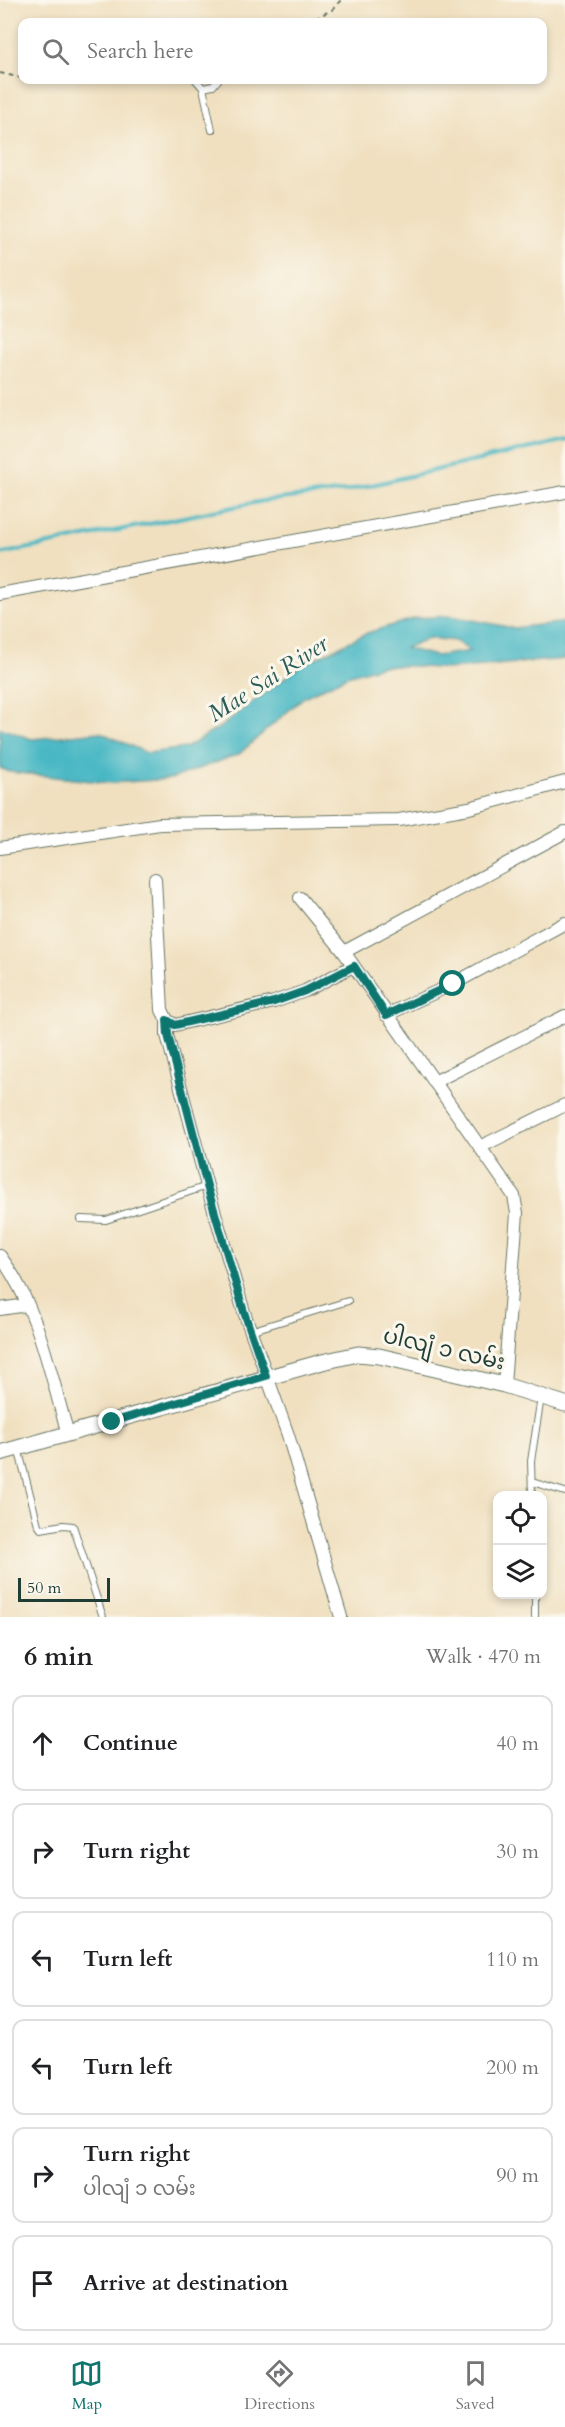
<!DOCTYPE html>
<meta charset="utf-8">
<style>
body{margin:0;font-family:Cardo,"Noto Sans Myanmar",serif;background:#f6f6f6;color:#202124}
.controls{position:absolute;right:18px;bottom:18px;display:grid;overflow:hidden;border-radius:12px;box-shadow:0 3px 9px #0003}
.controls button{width:54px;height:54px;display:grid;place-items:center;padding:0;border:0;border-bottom:2px solid #e0e0e0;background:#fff;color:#202124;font:30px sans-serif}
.scale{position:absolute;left:18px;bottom:15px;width:92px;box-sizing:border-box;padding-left:6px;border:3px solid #1f3d34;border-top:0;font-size:16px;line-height:21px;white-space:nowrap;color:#1f3d34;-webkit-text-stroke:4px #fbf7ec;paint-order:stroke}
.stop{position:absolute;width:18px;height:18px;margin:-14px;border:4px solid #0f766e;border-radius:50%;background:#fff}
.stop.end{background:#0f766e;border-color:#fff;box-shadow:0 2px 6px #0008}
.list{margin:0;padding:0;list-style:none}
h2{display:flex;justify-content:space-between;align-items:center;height:78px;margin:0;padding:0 24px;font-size:26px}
h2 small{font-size:20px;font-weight:400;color:#757577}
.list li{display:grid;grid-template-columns:39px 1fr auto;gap:18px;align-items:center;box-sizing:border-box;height:96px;margin:0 12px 12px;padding:0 12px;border:2px solid #e0e0e0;border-radius:12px}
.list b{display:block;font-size:22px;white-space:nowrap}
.list p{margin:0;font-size:20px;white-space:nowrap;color:#757577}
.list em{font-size:20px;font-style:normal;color:#757577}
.icon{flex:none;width:33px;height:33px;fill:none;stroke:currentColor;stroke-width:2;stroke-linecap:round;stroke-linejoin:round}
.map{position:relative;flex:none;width:565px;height:1617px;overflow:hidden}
.search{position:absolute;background:#fff;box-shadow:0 3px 9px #0003;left:18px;right:18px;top:18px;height:66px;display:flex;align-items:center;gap:15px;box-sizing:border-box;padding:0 21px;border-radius:12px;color:#757577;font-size:22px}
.sheet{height:726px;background:#fff}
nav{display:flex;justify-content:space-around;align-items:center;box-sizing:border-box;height:84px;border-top:2px solid #e0e0e0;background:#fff;font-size:16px;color:#757577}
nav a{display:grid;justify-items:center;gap:3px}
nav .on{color:#0f766e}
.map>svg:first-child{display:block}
.water{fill:#4ab8c4;stroke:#347a7c;stroke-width:1.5;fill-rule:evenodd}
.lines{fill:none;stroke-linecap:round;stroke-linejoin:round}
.stream{stroke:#4ab8c4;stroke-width:4}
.service-casing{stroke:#687665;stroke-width:8}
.minor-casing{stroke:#687665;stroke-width:14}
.tertiary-casing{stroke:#687665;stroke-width:17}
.path{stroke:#687665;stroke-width:2;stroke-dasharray:4.5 4.5;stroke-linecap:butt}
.service{stroke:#fff;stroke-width:6}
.minor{stroke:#fff;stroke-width:12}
.tertiary{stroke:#fff;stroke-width:15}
.route{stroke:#0f766e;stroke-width:8}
.labels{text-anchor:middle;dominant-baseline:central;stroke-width:6;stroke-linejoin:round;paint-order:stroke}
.street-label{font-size:22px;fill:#1f3d34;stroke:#fbf7ec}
.water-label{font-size:24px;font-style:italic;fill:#2a5c58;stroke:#fbf7ec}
</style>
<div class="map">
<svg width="565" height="1617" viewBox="0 0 565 1617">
<rect width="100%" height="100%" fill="#fbf7ec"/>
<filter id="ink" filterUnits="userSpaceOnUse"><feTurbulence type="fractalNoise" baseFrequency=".0167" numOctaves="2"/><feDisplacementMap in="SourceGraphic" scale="12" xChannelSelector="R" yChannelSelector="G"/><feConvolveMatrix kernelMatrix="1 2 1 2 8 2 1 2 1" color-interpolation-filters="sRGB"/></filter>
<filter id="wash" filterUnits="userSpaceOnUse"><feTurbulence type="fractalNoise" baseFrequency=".008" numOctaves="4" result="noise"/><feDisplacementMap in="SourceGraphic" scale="24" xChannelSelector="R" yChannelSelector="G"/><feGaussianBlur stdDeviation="1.35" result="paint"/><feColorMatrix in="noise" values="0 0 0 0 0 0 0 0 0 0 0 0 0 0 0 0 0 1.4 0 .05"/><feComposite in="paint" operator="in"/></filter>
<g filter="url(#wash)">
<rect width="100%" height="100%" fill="#f0e0c0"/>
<path class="water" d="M451 616 514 628 565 622V659L447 669 412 666H381L347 676 304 697 239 754 171 779 110 783 10 772 0 768V728L32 739 100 732 147 753 186 748 220 727 302 665 367 633 416 618ZM429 638 455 641 470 651 436 656 405 648Z"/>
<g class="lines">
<polyline class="stream" points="0,554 263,501 346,491 565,440"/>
</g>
</g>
<g filter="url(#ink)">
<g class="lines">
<g class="service-casing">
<g id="service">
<polyline points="196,80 203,88 213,86 218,80"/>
<polyline points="203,88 212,130"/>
<polyline points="81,1219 106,1220 207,1186"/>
<polyline points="250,1331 348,1301"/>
<polyline points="18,1448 38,1525 41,1529 63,1525 73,1526 103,1617"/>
<polyline points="532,1482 565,1492"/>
<polyline points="532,1496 531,1461 541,1397"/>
<polyline points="535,1594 535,1617"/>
</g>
</g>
<g class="minor-casing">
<g id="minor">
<polyline points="0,594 565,492"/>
<polyline points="0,848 160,824 399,820 469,808 565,782"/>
<polyline points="155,879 162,1010 167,1020 175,1025 274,1002 305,991 353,966"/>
<polyline points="300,898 344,952 514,1196 517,1213 504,1385"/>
<polyline points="344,952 565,832"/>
<polyline points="386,1015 453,984 565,923"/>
<polyline points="167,1020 167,1035 207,1186 244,1312 288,1435 341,1617"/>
<polyline points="434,1082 565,1016"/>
<polyline points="480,1147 565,1105"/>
<path d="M0 1256C39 1308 50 1374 68 1434"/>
<polyline points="0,1309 27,1305"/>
</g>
</g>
<g class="tertiary-casing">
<polyline id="tertiary" points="0,1453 322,1362 358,1354 379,1356 504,1385 565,1404"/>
</g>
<g class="path">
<polyline points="307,22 332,10 341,0"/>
<polyline points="0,73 22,78"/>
<polyline points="31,80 56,83 86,80"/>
</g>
<use href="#service" class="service"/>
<use href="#minor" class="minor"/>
<use href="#tertiary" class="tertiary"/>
</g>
</g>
<g class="lines" filter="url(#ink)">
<polyline class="route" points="112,1422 266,1376 244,1312 207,1186 168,1035 167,1020 175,1025 274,1002 305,991 354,966 386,1015 453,984"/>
</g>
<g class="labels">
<g class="street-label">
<text transform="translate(444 1349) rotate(13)">ပါလျံ ၁ လမ်း</text>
</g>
<g class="water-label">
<text transform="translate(268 679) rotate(-33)">Mae Sai River</text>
</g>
</g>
</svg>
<div class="controls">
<button><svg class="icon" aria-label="locate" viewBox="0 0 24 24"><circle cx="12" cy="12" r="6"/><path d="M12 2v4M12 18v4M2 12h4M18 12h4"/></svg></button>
<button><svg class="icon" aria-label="layers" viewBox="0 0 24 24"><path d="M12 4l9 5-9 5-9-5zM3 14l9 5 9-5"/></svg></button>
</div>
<div class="scale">50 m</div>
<div class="stop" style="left:453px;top:984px"></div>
<div class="stop end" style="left:112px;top:1422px"></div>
<div class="search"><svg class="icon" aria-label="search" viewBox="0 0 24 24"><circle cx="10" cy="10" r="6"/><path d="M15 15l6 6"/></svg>Search here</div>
</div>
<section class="sheet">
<h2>6 min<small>Walk · 470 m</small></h2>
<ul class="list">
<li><svg class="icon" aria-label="ahead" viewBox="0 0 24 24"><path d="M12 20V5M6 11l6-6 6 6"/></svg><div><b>Continue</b></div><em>40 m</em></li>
<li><svg class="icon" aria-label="right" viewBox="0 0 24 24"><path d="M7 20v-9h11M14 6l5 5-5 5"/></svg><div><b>Turn right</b></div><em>30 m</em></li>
<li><svg class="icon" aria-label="left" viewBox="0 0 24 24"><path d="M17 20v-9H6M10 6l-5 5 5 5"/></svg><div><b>Turn left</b></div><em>110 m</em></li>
<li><svg class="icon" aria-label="left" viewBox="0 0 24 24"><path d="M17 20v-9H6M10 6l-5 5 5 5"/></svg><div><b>Turn left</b></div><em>200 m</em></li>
<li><svg class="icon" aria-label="right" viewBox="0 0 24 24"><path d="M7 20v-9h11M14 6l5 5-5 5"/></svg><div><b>Turn right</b><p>ပါလျံ ၁ လမ်း</p></div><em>90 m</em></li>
<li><svg class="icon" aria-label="arrive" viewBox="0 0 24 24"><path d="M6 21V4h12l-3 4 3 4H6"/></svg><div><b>Arrive at destination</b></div></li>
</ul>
</section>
<nav>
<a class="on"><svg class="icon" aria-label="map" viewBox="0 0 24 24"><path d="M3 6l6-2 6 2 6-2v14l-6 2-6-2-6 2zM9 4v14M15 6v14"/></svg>Map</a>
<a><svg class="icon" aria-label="directions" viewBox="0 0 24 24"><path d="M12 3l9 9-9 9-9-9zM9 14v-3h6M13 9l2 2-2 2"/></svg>Directions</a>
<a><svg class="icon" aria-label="saved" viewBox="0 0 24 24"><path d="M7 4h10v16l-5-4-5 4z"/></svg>Saved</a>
</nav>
